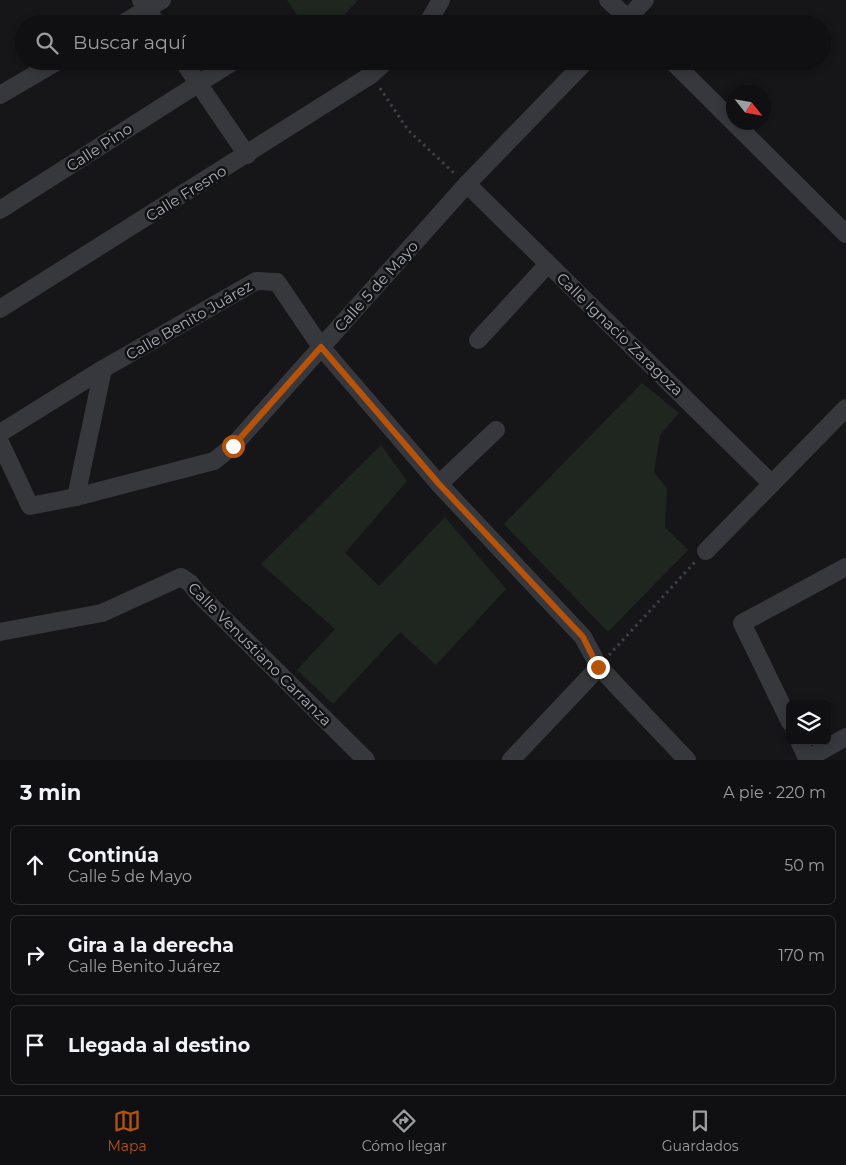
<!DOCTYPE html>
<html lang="es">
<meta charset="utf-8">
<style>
body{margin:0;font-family:Montserrat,sans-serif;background:#1e1e20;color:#f1f3f6}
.controls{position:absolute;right:15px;bottom:15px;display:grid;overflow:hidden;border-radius:8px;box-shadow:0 2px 8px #0003}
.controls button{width:45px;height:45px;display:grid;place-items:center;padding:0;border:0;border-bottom:1px solid #303032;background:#101012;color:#f1f3f6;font:25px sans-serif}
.compass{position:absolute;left:726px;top:85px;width:45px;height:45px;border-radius:50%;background:#101012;box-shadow:0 2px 8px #0003;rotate:121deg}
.stop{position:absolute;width:15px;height:15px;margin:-11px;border:4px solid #b45309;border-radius:50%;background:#fff}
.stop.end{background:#b45309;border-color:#fff;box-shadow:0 1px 5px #0008}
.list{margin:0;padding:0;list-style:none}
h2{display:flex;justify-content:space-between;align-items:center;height:65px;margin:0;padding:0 20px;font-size:21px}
h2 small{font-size:16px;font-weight:400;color:#9c9d9f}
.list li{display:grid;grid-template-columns:32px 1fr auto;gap:15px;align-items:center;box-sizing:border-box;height:80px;margin:0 10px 10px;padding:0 10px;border:1px solid #303032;border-radius:8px}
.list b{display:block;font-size:19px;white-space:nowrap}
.list p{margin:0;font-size:16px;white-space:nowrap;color:#9c9d9f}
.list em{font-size:16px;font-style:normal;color:#9c9d9f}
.icon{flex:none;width:28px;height:28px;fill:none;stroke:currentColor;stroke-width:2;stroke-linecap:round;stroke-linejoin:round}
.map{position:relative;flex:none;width:846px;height:760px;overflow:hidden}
.search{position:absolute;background:#101012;box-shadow:0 2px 8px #0003;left:15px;right:15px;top:15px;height:55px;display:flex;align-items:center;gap:12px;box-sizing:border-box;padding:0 18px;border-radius:28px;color:#9c9d9f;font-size:19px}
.sheet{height:335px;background:#101012}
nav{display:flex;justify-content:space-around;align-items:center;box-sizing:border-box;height:70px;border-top:1px solid #303032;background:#101012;font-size:14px;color:#9c9d9f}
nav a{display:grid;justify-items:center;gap:2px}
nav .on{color:#b45309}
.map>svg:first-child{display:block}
.green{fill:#1e261f}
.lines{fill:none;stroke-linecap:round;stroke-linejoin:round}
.path{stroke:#3d3f44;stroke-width:3;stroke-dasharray:2.5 4;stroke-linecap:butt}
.street{stroke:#37383d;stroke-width:18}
.route{stroke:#b45309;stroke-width:6}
.labels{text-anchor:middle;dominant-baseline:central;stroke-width:5;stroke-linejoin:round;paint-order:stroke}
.street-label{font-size:15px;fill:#a8adb8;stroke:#111113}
</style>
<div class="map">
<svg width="846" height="760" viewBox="0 0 846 760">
<rect width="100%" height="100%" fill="#161618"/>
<g class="green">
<polygon points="287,0 358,0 337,23 299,18"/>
<polygon points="642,383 679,413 660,435 654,472 667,488 665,527 688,550 608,632 504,524"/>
<polygon points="381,445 407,481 345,553 379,586 445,517 506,589 436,665 400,632 333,704 297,670 335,629 261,564"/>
</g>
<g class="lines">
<g class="path">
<polyline points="380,88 408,130 456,175"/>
<polyline points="609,655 695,562"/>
</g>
<g class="street">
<polyline points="141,0 157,24"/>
<polyline points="608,0 634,24"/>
<polyline points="122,24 162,0"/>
<polyline points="425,24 430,19 441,0"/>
<polyline points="622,24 645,0"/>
<polyline points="183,61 247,155"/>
<polyline points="672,61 846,234"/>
<polyline points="0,95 58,61"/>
<polyline points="467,184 772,484"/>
<polyline points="0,210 234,61"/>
<polyline points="0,309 371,75 386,61"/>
<polyline points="478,340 548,264"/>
<polyline points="0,433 103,369 256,281 277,282 321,347 439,484 583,637 599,667 687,760"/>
<polyline points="0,442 30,506 76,497 214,461 233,446 467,184 586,61"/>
<polyline points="439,484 496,430"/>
<polyline points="76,497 103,369"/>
<polyline points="706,551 846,408"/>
<polyline points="0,632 102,613 181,577 190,583 197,592 366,760"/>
<polyline points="790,722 742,623 846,567"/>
<polyline points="799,741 808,760"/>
<polyline points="807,759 846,737"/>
<polyline points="511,760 599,667"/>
</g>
</g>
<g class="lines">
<polyline class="route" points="233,446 321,347 439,484 583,637 598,667"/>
</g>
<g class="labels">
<g class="street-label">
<text transform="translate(99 147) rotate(-33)">Calle Pino</text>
<text transform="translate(186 193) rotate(-32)">Calle Fresno</text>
<text transform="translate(376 286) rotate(-48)">Calle 5 de Mayo</text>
<text transform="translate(189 320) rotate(-30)">Calle Benito Juárez</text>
<text transform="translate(620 334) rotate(44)">Calle Ignacio Zaragoza</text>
<text transform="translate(260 654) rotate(45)">Calle Venustiano Carranza</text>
</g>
</g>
</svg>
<div class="controls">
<button><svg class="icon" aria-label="layers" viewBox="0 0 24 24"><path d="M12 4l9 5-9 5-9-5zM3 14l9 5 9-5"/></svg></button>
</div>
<svg class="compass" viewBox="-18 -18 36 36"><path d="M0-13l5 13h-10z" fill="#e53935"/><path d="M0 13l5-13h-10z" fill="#9c9d9f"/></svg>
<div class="stop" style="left:233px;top:446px"></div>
<div class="stop end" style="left:598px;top:667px"></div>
<div class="search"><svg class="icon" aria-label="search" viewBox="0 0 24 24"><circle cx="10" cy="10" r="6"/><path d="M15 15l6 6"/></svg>Buscar aquí</div>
</div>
<section class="sheet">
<h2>3 min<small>A pie · 220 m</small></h2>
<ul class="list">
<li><svg class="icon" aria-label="ahead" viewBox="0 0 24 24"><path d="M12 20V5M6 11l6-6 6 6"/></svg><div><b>Continúa</b><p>Calle 5 de Mayo</p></div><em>50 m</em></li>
<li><svg class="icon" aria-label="right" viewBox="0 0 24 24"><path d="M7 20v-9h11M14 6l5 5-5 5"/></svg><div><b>Gira a la derecha</b><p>Calle Benito Juárez</p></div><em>170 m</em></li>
<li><svg class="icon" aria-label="arrive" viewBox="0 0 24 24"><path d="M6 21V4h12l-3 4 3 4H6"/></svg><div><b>Llegada al destino</b></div></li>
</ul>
</section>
<nav>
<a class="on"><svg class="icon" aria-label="map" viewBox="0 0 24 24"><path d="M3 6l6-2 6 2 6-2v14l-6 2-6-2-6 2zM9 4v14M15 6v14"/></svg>Mapa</a>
<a><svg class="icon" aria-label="directions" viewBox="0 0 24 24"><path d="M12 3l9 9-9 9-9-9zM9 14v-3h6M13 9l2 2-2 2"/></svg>Cómo llegar</a>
<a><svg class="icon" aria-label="saved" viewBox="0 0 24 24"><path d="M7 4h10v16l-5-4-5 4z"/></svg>Guardados</a>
</nav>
